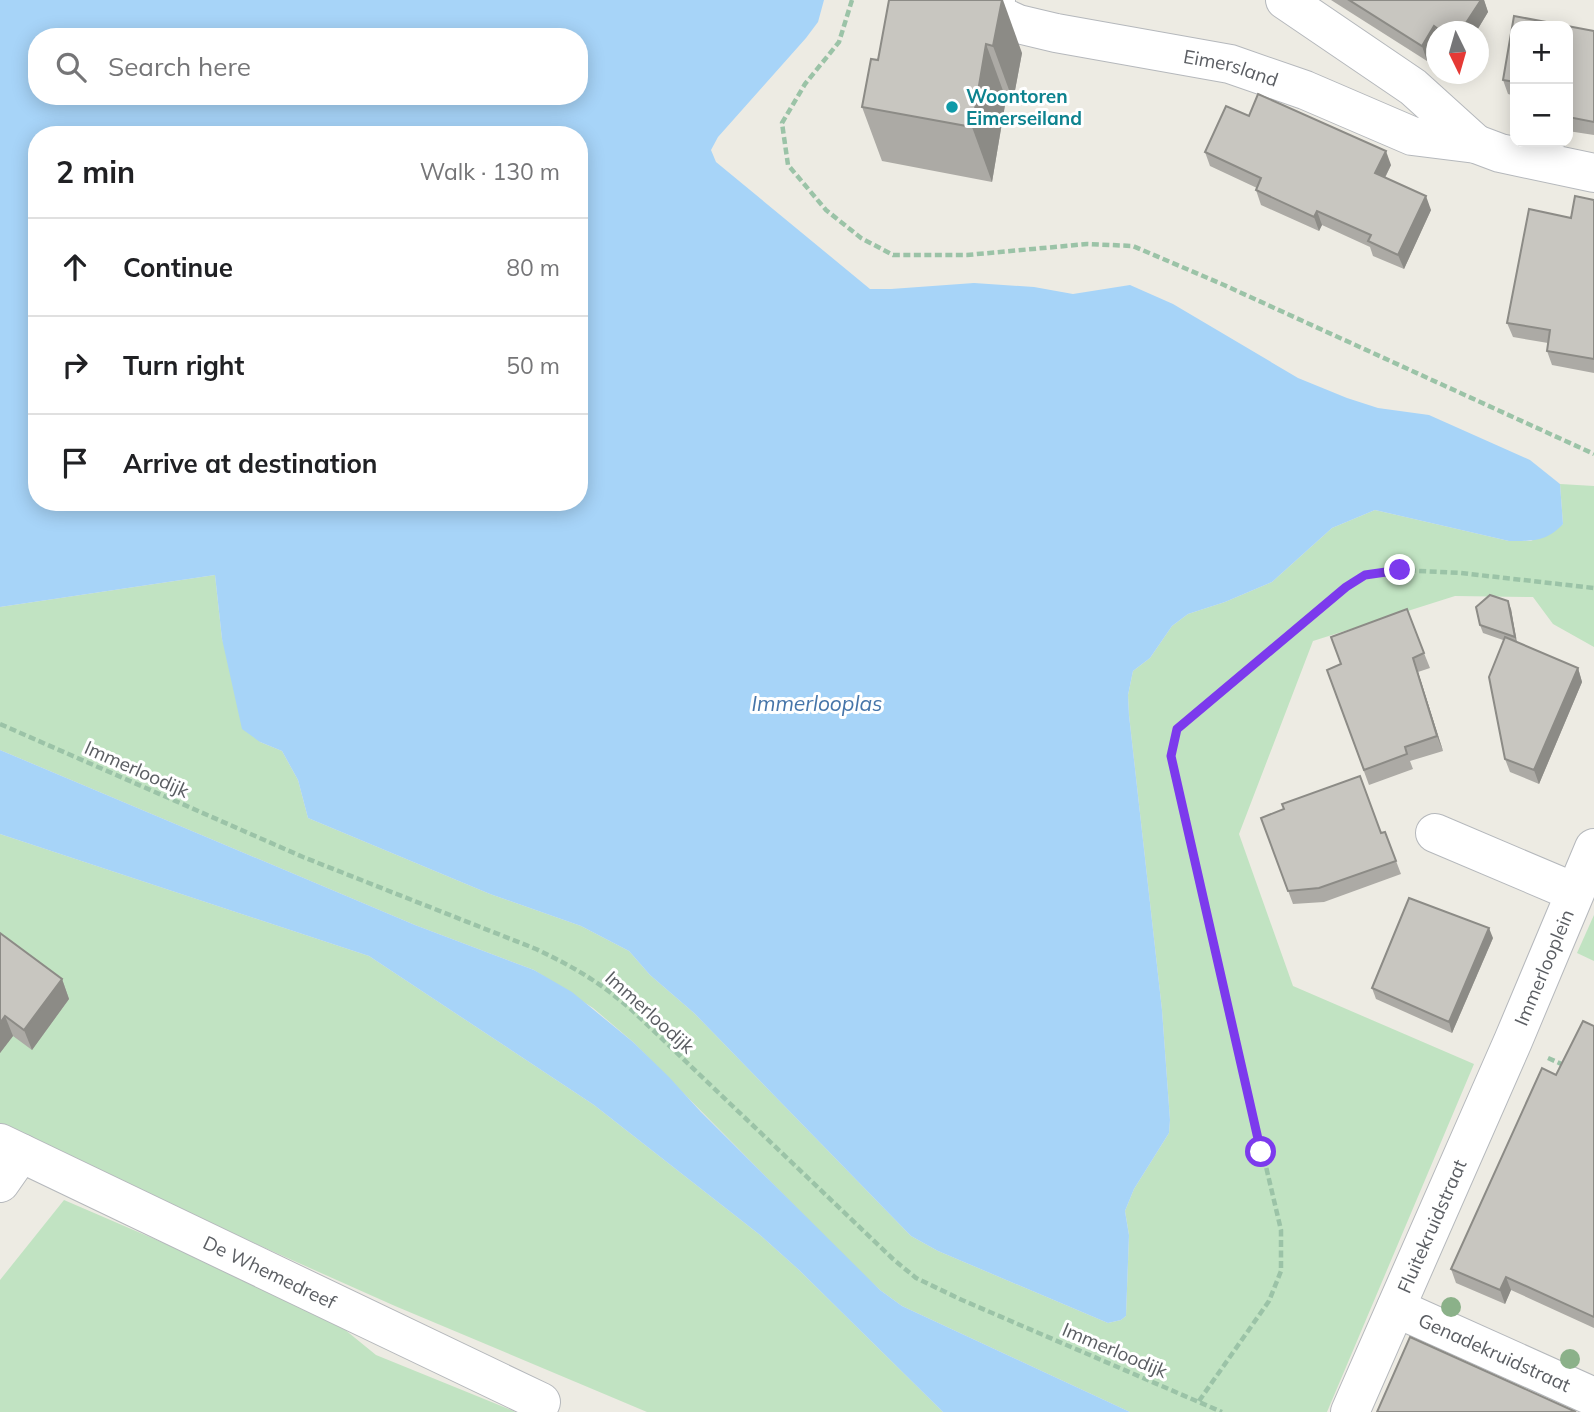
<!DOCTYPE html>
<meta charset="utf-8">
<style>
body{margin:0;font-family:Mulish,sans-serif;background:#f2f2f2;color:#202124}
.controls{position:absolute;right:21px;top:21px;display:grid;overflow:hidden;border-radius:14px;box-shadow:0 4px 18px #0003}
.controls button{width:63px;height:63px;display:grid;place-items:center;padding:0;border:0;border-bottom:2px solid #e0e0e0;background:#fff;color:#202124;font:35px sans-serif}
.compass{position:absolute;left:1426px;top:21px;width:63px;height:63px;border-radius:50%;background:#fff;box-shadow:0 4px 18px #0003;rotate:175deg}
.stop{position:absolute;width:21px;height:21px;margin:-16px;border:5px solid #7c3aed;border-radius:50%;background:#fff}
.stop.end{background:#7c3aed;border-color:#fff;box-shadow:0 2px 7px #0008}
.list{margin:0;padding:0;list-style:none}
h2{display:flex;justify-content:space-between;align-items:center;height:91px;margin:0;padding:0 28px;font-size:30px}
h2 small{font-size:23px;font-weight:400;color:#757577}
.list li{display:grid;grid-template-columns:46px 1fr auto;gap:21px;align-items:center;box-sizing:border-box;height:98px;padding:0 28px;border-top:2px solid #e0e0e0}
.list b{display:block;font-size:26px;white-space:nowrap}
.list em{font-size:23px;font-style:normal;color:#757577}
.icon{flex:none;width:38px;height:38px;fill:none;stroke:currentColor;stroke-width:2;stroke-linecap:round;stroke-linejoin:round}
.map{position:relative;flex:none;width:1594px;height:1412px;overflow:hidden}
.search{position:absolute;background:#fff;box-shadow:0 4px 18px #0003;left:28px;top:28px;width:560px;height:77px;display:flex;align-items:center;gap:18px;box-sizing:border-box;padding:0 24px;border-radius:28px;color:#757577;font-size:26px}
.panel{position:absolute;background:#fff;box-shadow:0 4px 18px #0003;left:28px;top:126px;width:560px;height:385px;border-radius:28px}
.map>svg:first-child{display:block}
.green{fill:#c1e3c2}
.water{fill:#a7d4f8;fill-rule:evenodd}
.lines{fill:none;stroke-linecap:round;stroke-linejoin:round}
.minor-casing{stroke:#b5b8bc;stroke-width:40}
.path{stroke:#9bc3a7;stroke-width:4.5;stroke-dasharray:7 3.5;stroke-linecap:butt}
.minor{stroke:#fff;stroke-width:38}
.tree{fill:#8bb189}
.wall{fill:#acaaa5}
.shaded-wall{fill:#8c8b86}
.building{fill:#c8c6c0;stroke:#8c8b86;stroke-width:2}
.route{stroke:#7c3aed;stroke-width:9}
.culture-dot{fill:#0f9aa8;stroke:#fff;stroke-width:2.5}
.labels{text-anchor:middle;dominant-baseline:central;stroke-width:6;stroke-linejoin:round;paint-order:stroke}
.street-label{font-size:19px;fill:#5b5e63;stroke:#fff}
.culture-label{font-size:19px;font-weight:bold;fill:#0d838f;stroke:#fff;text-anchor:start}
.water-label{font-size:21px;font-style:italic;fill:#4675a9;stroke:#fff}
</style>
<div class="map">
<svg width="1594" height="1412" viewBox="0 0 1594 1412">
<rect width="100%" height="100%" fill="#edebe3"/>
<g class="green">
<polygon points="1560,484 1594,486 1594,647 1553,624 1533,597 1455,596 1313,641 1239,834 1293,986 1474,1064 1327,1412 1130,1412 902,1306 880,1290 853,1265 633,1042 593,1008 534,970 415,925 0,750 0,607 215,575 222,639 260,742 282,751 298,780 308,818 490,894 581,926 629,951 650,975 694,1013 911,1236 938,1251 1108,1323 1121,1320 1126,1316 1129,1235 1125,1211 1134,1189 1169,1133 1170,1120 1162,1010 1129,715 1128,695 1133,671 1150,658 1172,626 1188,614 1225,602 1272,582 1332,528 1375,510 1509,541 1531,541 1563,524"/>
<polygon points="0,834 369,956 594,1105 760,1235 799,1270 943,1412 647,1412 395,1306 182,1211 0,1123"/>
<polygon points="1594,915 1594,961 1577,953"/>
<polygon points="64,1200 224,1269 333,1320 376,1355 516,1412 0,1412 0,1280"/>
</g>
<g class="water">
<path d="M0 0H824L818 22 806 38 718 137 711 150 716 162 870 289H891L974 283 1034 287 1073 294 1130 285 1173 304 1298 378 1347 398 1378 408 1429 415 1530 460 1560 484 1563 524C1546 542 1533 541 1509 541L1375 510 1332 528 1272 582 1225 602 1188 614 1172 626 1150 658 1133 671 1128 695 1129 715 1162 1010 1170 1120 1169 1133 1134 1189 1125 1211 1129 1235 1126 1316 1121 1320 1108 1323 938 1251 911 1236 694 1013 650 975 629 951 581 926 490 894 308 818 298 780 282 751 260 742 242 729 222 639 215 575 0 607ZM37 37H579V96H37ZM37 135H579V502H37Z"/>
<polygon points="0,750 415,925 534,970 572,992 633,1042 669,1077 701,1112 880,1290 902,1306 1130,1412 943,1412 799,1270 760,1235 594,1105 369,956 0,834"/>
</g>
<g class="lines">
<g class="minor-casing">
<g id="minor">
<path id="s1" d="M996 0 994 13 1018 24 1056 33 1230 64 1305 90 1412 136 1476 144 1500 153 1594 173"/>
<polyline points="1285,0 1413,87 1476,144"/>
<polyline points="1435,833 1574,892"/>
<path id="s2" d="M0 1143 541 1402"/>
<polyline points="0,1183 21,1153"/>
<path id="s3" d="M1396 1308 1594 1397"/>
<path id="s4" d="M1350 1412 1513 1041 1594 848"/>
</g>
</g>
<g class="path">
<polyline points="852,0 839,42 805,84 782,123 788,165 826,210 861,238 893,255 967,255 1087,244 1133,246 1224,285 1594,454"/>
<path d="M0 724 303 857 536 949C576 968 601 983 634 1012L893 1259 916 1278 962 1300 1222 1412"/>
<polyline points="1548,1058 1566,1066"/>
<polyline points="1199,1401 1269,1301 1281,1271 1281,1230 1186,829 1171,756 1176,729 1346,587 1365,575 1400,570 1461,573 1594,588"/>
</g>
<use href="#minor" class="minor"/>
</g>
<g class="tree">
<circle cx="1451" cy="1307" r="10"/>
<circle cx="1570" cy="1359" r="10"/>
</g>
<g class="wall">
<polygon points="889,0 1022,53 1013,101 1006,99 992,182 882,161 862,107 878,60"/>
<polygon points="1331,0 1484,0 1488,12 1476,32 1437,32 1437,47 1427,61"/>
<polygon points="1514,16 1594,31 1594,135 1568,131 1568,26 1515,26 1515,96 1508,94 1503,80"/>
<polygon points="1205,152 1391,165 1385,178 1431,210 1404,269 1373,256 1370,247 1322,225 1319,231 1261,205 1256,190 1257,188 1210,166"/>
<polygon points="1594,200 1594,373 1552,365 1547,351 1548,343 1513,337 1507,323 1571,218"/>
<polygon points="1511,609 1517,642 1578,668 1582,682 1539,784 1510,772 1505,759 1503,640 1483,633 1480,625"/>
<polygon points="1424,653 1430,668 1418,672 1443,751 1410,761 1413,769 1369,785 1327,670"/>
<polygon points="1261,818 1381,833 1385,832 1401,874 1324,902 1293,904"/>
<polygon points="0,933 62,979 69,999 32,1050 13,1036 0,1053"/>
<polygon points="1493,938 1452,1033 1376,999 1372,988"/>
<polygon points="1594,1026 1594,1328 1511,1290 1505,1304 1456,1283 1451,1269 1556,1075"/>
</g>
<g class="shaded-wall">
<polygon points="1002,0 1003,0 1022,53 1013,101 993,46"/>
<polygon points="1481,0 1484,0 1488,12 1476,32 1460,32"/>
<polygon points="1434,26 1437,32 1437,47 1427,61 1422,46"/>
<polygon points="986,44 1006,99 992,182 972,127"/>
<polygon points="1386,151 1391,165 1380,187 1375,173"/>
<polygon points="1426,196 1431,210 1404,269 1398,255"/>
<polygon points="1317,211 1322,225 1319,231 1314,217"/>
<polygon points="1508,601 1511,609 1517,645 1515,637"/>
<polygon points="1413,658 1418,672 1443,751 1437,736"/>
<polygon points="1578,668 1582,682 1539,784 1534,770"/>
<polygon points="1489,928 1493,938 1452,1033 1449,1022"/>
<polygon points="62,979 69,999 32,1050 24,1030"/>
<polygon points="5,1016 13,1036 0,1053 0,1023"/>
<polygon points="1506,1277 1511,1290 1505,1304 1500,1290"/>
</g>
<g class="building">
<polygon points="889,0 1002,0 993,46 986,44 972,127 862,107 871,59 878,60"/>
<polygon points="1349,0 1481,0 1460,32 1442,32 1434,26 1422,46"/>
<polygon points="1514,16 1594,31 1594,122 1568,117 1568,26 1515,26 1515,82 1503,80"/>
<polygon points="1258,94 1386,151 1375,173 1426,196 1398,255 1368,241 1371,235 1317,211 1314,217 1256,190 1261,178 1205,152 1226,106 1249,116"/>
<polygon points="1575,196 1594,200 1594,359 1547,351 1550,330 1507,323 1529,209 1571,218"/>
<polygon points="1490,595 1508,601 1515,637 1480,625 1476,607"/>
<polygon points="1407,609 1424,653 1413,658 1437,736 1405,747 1407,754 1364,770 1327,670 1341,664 1331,637"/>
<polygon points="1505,637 1578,668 1534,770 1505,759 1489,677"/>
<polygon points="1360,776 1381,833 1385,832 1396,861 1319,888 1288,891 1261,818 1284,809 1282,804"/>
<polygon points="1409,898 1489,928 1449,1022 1372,988"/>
<polygon points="0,933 62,979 24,1030 5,1016 0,1023"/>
<polygon points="1583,1021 1594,1026 1594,1317 1506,1277 1500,1290 1451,1269 1542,1068 1556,1075"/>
<polygon points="1410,1337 1576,1412 1377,1412"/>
</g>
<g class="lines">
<polyline class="route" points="1261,1152 1171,756 1177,729 1346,587 1365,575 1400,570"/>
</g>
<circle class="culture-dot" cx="952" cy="107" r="7"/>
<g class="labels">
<g class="street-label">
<text stroke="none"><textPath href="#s1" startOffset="257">Eimersland</textPath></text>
<text transform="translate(137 769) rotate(24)">Immerloodijk</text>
<text stroke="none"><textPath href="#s4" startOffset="485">Immerlooplein</textPath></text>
<text transform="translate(650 1012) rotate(42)">Immerloodijk</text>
<text stroke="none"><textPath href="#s4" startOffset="203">Fluitekruidstraat</textPath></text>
<text stroke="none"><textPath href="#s2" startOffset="299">De Whemedreef</textPath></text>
<text transform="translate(1115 1350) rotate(23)">Immerloodijk</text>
<text stroke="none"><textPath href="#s3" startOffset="108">Genadekruidstraat</textPath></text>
</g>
<g class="culture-label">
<text x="966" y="96">Woontoren<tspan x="966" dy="22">Eimerseiland</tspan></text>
</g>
<g class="water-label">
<text x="817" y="703">Immerlooplas</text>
</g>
</g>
</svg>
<div class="controls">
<button>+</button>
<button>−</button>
</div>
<svg class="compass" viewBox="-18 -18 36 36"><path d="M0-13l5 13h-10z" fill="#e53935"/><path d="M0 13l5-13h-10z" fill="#757577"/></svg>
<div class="stop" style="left:1261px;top:1152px"></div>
<div class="stop end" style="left:1400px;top:570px"></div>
<div class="search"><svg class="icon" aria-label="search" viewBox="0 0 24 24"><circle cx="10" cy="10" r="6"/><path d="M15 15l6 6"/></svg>Search here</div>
<section class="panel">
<h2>2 min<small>Walk · 130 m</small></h2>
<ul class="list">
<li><svg class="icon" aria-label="ahead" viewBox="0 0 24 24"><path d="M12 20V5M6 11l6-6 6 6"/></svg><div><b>Continue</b></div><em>80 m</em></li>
<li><svg class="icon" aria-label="right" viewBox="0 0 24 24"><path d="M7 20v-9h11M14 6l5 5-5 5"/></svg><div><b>Turn right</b></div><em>50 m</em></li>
<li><svg class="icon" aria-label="arrive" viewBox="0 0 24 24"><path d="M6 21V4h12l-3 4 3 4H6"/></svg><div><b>Arrive at destination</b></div></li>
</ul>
</section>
</div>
